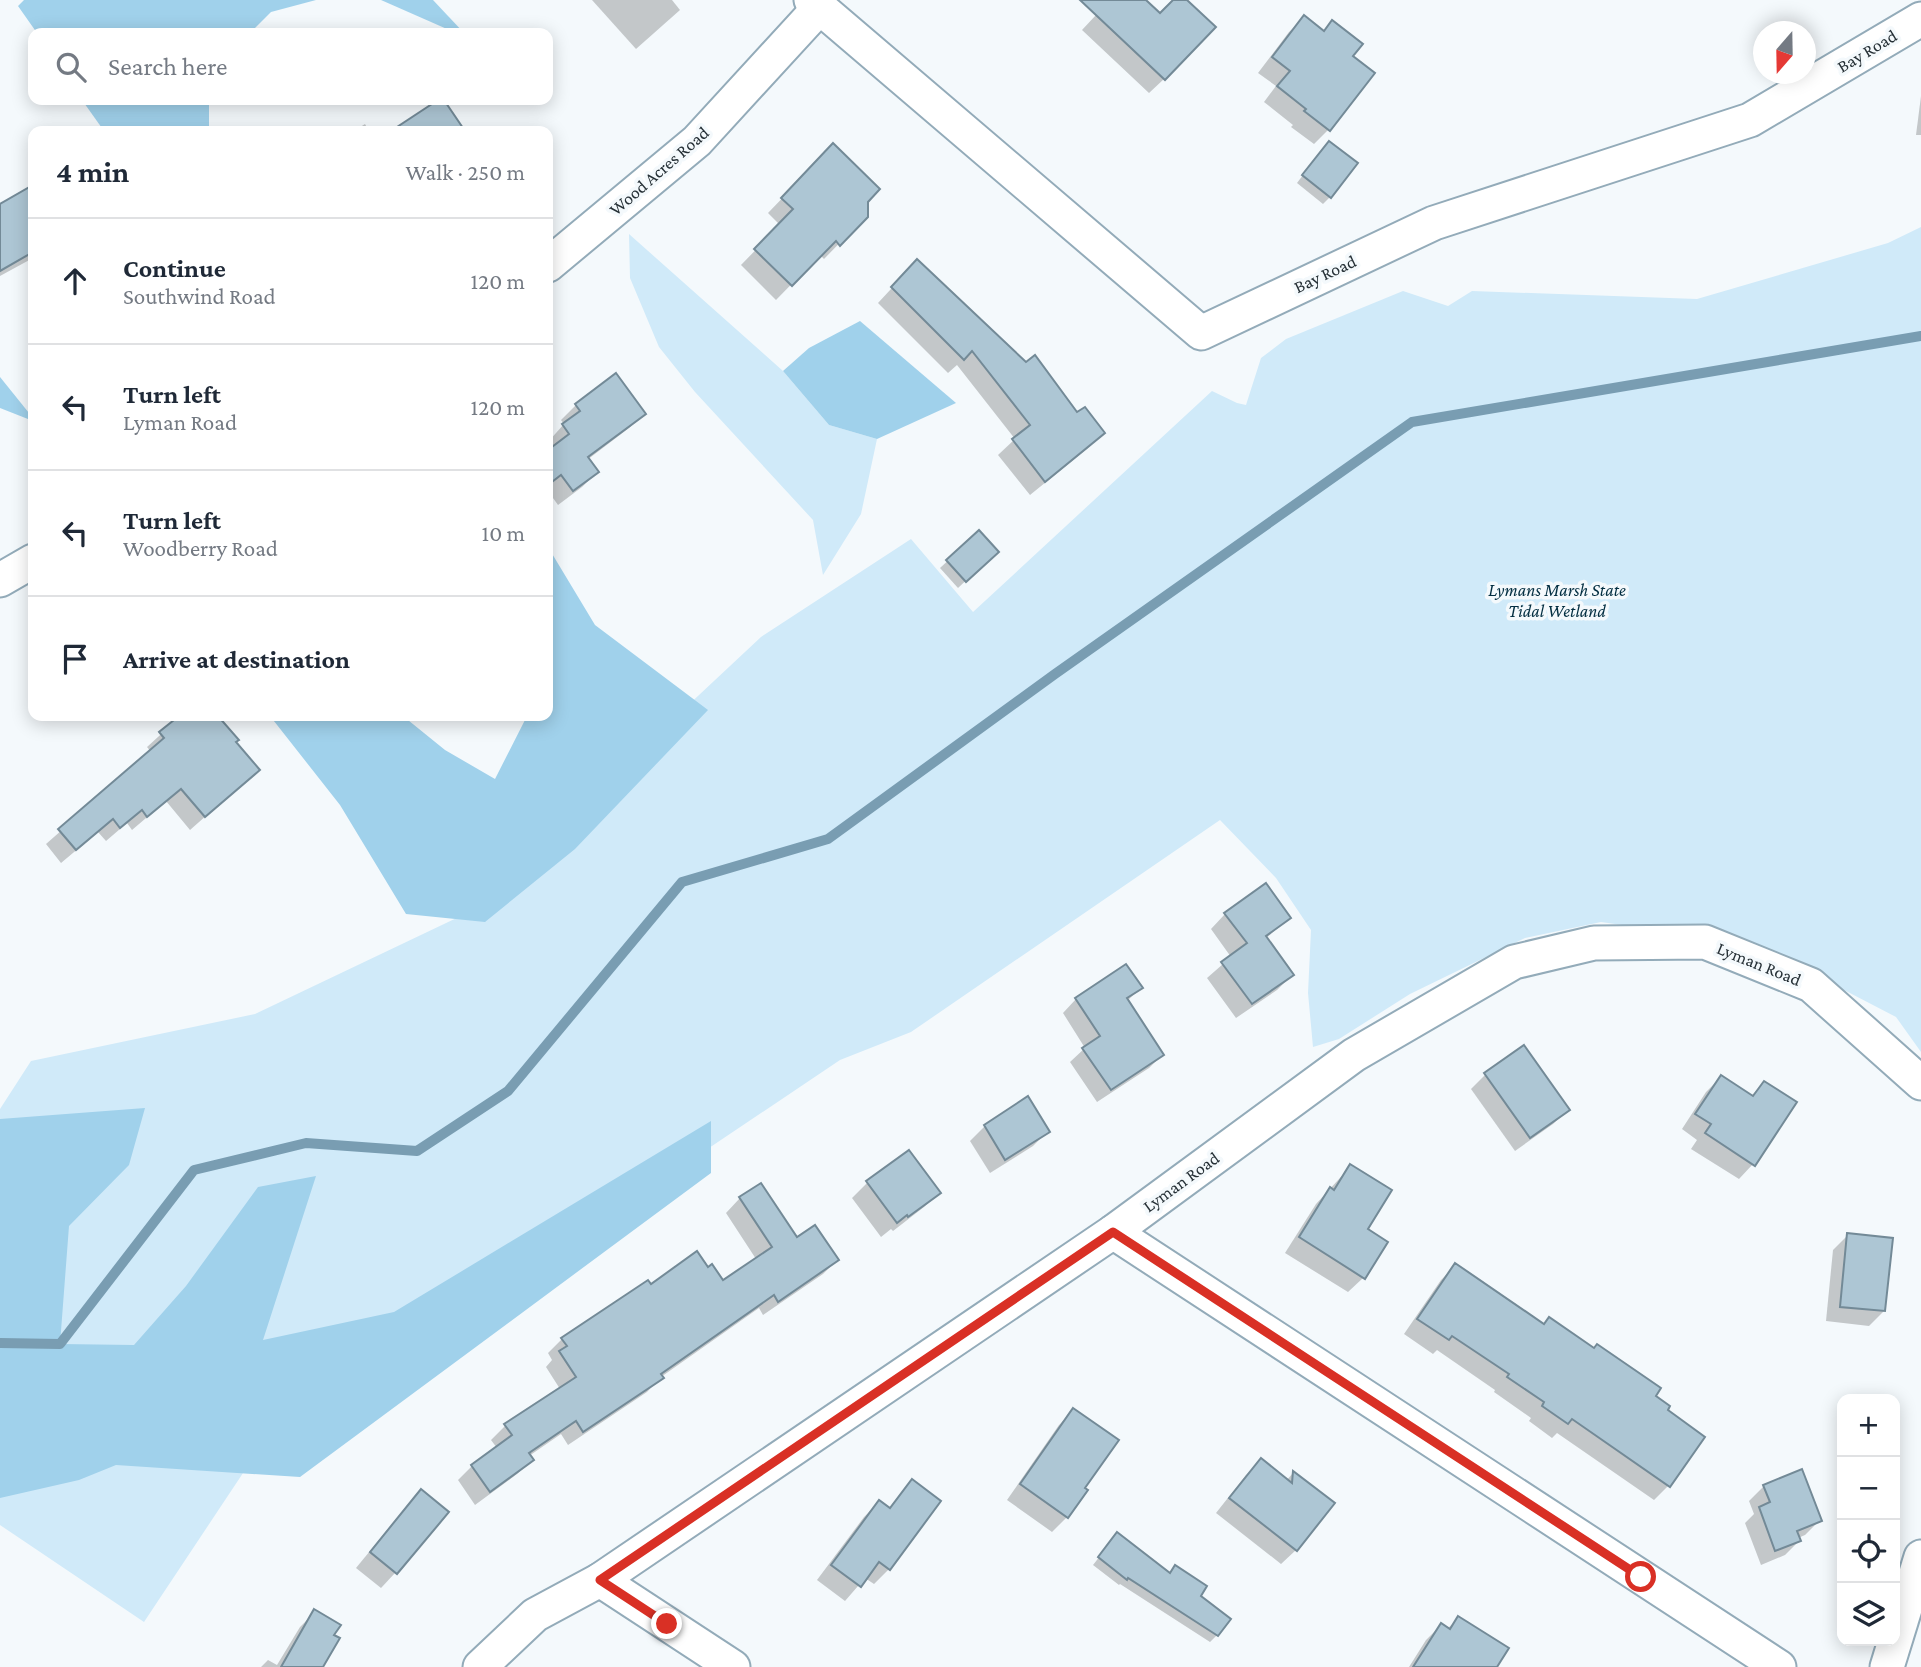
<!DOCTYPE html>
<meta charset="utf-8">
<style>
body{margin:0;font-family:"Crimson Pro",serif;background:#f2f2f3;color:#1f2937}
.controls{position:absolute;right:21px;bottom:21px;display:grid;overflow:hidden;border-radius:14px;box-shadow:0 4px 18px #0003}
.controls button{width:63px;height:63px;display:grid;place-items:center;padding:0;border:0;border-bottom:2px solid #e0e1e3;background:#fff;color:#1f2937;font:35px sans-serif}
.compass{position:absolute;left:1753px;top:21px;width:63px;height:63px;border-radius:50%;background:#fff;box-shadow:0 4px 18px #0003;rotate:200deg}
.stop{position:absolute;width:21px;height:21px;margin:-16px;border:5px solid #d93025;border-radius:50%;background:#fff}
.stop.end{background:#d93025;border-color:#fff;box-shadow:0 2px 7px #0008}
.list{margin:0;padding:0;list-style:none}
h2{display:flex;justify-content:space-between;align-items:center;height:91px;margin:0;padding:0 28px;font-size:30px}
h2 small{font-size:23px;font-weight:400;color:#747a83}
.list li{display:grid;grid-template-columns:46px 1fr auto;gap:21px;align-items:center;box-sizing:border-box;height:126px;padding:0 28px;border-top:2px solid #e0e1e3}
.list b{display:block;font-size:26px;white-space:nowrap}
.list p{margin:0;font-size:23px;white-space:nowrap;color:#747a83}
.list em{font-size:23px;font-style:normal;color:#747a83}
.icon{flex:none;width:38px;height:38px;fill:none;stroke:currentColor;stroke-width:2;stroke-linecap:round;stroke-linejoin:round}
.map{position:relative;flex:none;width:1921px;height:1667px;overflow:hidden}
.search{position:absolute;background:#fff;box-shadow:0 4px 18px #0003;left:28px;top:28px;width:525px;height:77px;display:flex;align-items:center;gap:18px;box-sizing:border-box;padding:0 24px;border-radius:14px;color:#747a83;font-size:26px}
.panel{position:absolute;background:#fff;box-shadow:0 4px 18px #0003;left:28px;top:126px;width:525px;height:595px;border-radius:14px}
.map>svg:first-child{display:block}
.green{fill:#d0eaf9}
.forest{fill:#a0d1eb}
.shadow{fill:#0003}
.lines{fill:none;stroke-linecap:round;stroke-linejoin:round}
.stream{stroke:#799db2;stroke-width:10}
.building{fill:#adc6d4;stroke:#738a97;stroke-width:2}
.minor-casing{stroke:#93abb9;stroke-width:37}
.minor{stroke:#fff;stroke-width:33}
.route{stroke:#d93025;stroke-width:9}
.labels{text-anchor:middle;dominant-baseline:central;stroke-width:7;stroke-linejoin:round;paint-order:stroke}
.street-label{font-size:18px;fill:#263036;stroke:#f4f9fc}
.park-label{font-size:18px;font-style:italic;fill:#032e41;stroke:#f4f9fc}
</style>
<div class="map">
<svg width="1921" height="1667" viewBox="0 0 1921 1667">
<rect width="100%" height="100%" fill="#f4f9fc"/>
<g class="green">
<polygon points="1921,227 1921,1052 1896,1017 1796,965 1720,939 1601,922 1525,938 1410,994 1339,1039 1313,1047 1308,993 1311,930 1276,878 1220,820 911,1032 840,1060 257,1452 144,1622 0,1525 0,1109 31,1061 255,1014 465,914 761,637 911,539 973,612 1212,391 1237,403 1246,405 1261,358 1286,339 1403,291 1448,306 1472,291 1697,299 1888,243"/>
<polygon points="629,234 783,371 829,425 877,439 861,514 823,575 813,520 695,392 659,347 630,278"/>
</g>
<g class="forest">
<polygon points="24,0 316,0 271,12 250,33 37,33 18,6"/>
<polygon points="381,0 433,0 464,33 456,33"/>
<polygon points="82,100 209,100 209,131 104,131"/>
<polygon points="860,321 956,403 877,439 829,425 783,371 809,348"/>
<polygon points="0,377 33,418 33,421 0,408"/>
<polygon points="548,547 595,625 708,710 575,849 485,922 406,914 340,805 270,716 403,716 445,750 495,779 527,716 548,716"/>
<polygon points="145,1108 129,1165 69,1226 60,1344 134,1345 186,1286 258,1187 316,1176 263,1340 394,1312 711,1121 711,1173 300,1477 116,1465 79,1480 0,1498 0,1119"/>
</g>
<g class="shadow">
<polygon points="592,0 672,0 680,10 636,49"/>
<polygon points="1110,0 1144,0 1160,15 1175,0 1184,0 1164,79 1149,93 1082,30"/>
<polygon points="1304,18 1322,32 1332,22 1351,57 1328,130 1314,144 1291,127 1293,125 1264,102 1276,86 1258,73 1289,32"/>
<polygon points="1921,96 1921,135 1916,135"/>
<polygon points="365,124 369,131 354,131"/>
<polygon points="1322,150 1330,197 1323,204 1297,183"/>
<polygon points="818,161 866,201 866,216 824,259 820,255 776,300 741,265 780,225 768,213"/>
<polygon points="33,187 33,258 0,276 0,206"/>
<polygon points="903,276 1077,415 1102,433 1088,448 1030,495 998,455 1015,439 957,365 948,373 878,303"/>
<polygon points="576,405 644,414 629,428 587,460 597,472 582,487 558,505 548,491 548,442 564,424 561,420"/>
<polygon points="979,532 990,558 958,588 940,568"/>
<polygon points="181,716 185,716 189,720 194,716 216,716 237,740 234,742 258,770 190,830 166,801 132,830 127,823 106,841 98,832 61,863 46,844 151,752 147,747"/>
<polygon points="1225,914 1289,918 1265,939 1292,975 1277,990 1236,1018 1207,978 1231,957 1211,929"/>
<polygon points="1141,988 1127,1001 1162,1055 1149,1068 1097,1102 1070,1062 1085,1048 1063,1013 1076,999"/>
<polygon points="1486,1074 1568,1110 1553,1124 1515,1151 1471,1089"/>
<polygon points="1721,1077 1750,1097 1764,1083 1753,1164 1739,1179 1691,1149 1697,1140 1682,1129 1706,1092"/>
<polygon points="1027,1099 1048,1131 1033,1146 990,1173 970,1141 985,1126"/>
<polygon points="908,1152 939,1193 924,1207 893,1231 891,1229 881,1237 852,1198 867,1183"/>
<polygon points="1351,1166 1365,1230 1363,1278 1348,1292 1285,1253 1316,1204"/>
<polygon points="740,1198 797,1240 837,1260 823,1274 763,1315 759,1308 661,1377 647,1392 568,1445 561,1434 529,1456 532,1460 517,1474 475,1505 458,1480 472,1466 497,1448 491,1440 505,1426 560,1389 546,1367 552,1360 548,1353 562,1339 651,1286 707,1270 722,1283 756,1259 726,1213"/>
<polygon points="1848,1235 1884,1311 1869,1326 1826,1321 1833,1250"/>
<polygon points="1456,1265 1543,1325 1653,1396 1665,1411 1668,1486 1654,1500 1557,1433 1552,1438 1529,1421 1531,1418 1494,1392 1495,1390 1437,1350 1433,1354 1404,1334 1441,1280"/>
<polygon points="1074,1410 1083,1489 1085,1491 1067,1517 1052,1532 1007,1500 1059,1425"/>
<polygon points="1261,1461 1286,1481 1293,1473 1296,1550 1281,1564 1216,1513 1246,1475"/>
<polygon points="912,1482 939,1502 889,1569 874,1584 865,1578 845,1601 817,1580 864,1517 879,1502 888,1509"/>
<polygon points="1764,1486 1820,1520 1805,1535 1798,1538 1799,1541 1785,1555 1761,1565 1745,1523 1754,1514 1749,1501"/>
<polygon points="421,1492 446,1512 395,1573 381,1588 356,1568 407,1506"/>
<polygon points="1111,1542 1169,1574 1175,1568 1198,1596 1217,1635 1210,1642 1120,1584 1119,1585 1093,1565"/>
<polygon points="315,1612 332,1636 321,1667 261,1667 268,1660 277,1665 300,1627"/>
<polygon points="1458,1619 1495,1667 1409,1667 1426,1640 1441,1625 1447,1629"/>
</g>
<g class="lines">
<polyline class="stream" points="0,1343 60,1344 194,1170 306,1143 417,1151 508,1091 682,882 828,839 1055,674 1412,422 1921,336"/>
</g>
<g class="building">
<polygon points="1080,0 1146,0 1160,13 1173,0 1187,0 1216,27 1165,80"/>
<polygon points="1304,15 1324,31 1332,20 1363,44 1353,56 1375,73 1330,131 1304,111 1306,109 1277,86 1290,71 1272,57"/>
<polygon points="438,100 444,100 465,131 391,131"/>
<polygon points="1329,141 1358,163 1331,198 1302,175"/>
<polygon points="833,143 880,189 868,202 868,217 840,246 836,241 792,286 754,249 793,209 781,198"/>
<polygon points="33,185 33,252 0,271 0,204"/>
<polygon points="917,259 1026,362 1035,355 1077,412 1085,407 1105,433 1045,482 1012,439 1030,425 972,351 964,360 891,287"/>
<polygon points="616,373 646,414 588,457 599,472 573,491 561,475 548,485 548,450 569,434 562,424 580,411 575,404"/>
<polygon points="979,530 999,552 966,582 946,560"/>
<polygon points="179,716 218,716 239,740 236,742 260,770 205,817 181,789 147,817 142,810 120,828 113,819 76,850 58,829 164,738 159,732"/>
<polygon points="1266,883 1291,918 1266,936 1294,975 1252,1004 1221,962 1247,943 1224,913"/>
<polygon points="1126,964 1143,988 1127,998 1164,1055 1111,1090 1082,1048 1100,1036 1075,998"/>
<polygon points="1524,1045 1570,1110 1530,1138 1484,1073"/>
<polygon points="1721,1075 1753,1096 1764,1081 1797,1102 1755,1166 1705,1133 1711,1124 1695,1114"/>
<polygon points="1028,1096 1050,1132 1005,1160 984,1125"/>
<polygon points="909,1150 941,1193 908,1217 907,1215 897,1223 866,1181"/>
<polygon points="1350,1164 1392,1190 1368,1229 1388,1242 1365,1279 1299,1237 1330,1187 1334,1190"/>
<polygon points="761,1183 797,1237 815,1225 839,1260 778,1302 774,1295 661,1374 664,1378 583,1432 576,1421 529,1453 534,1460 490,1492 471,1465 512,1435 504,1424 576,1377 559,1351 567,1346 561,1338 648,1280 651,1284 697,1251 708,1267 712,1264 723,1280 772,1247 739,1197"/>
<polygon points="1847,1233 1893,1238 1885,1311 1840,1307"/>
<polygon points="1455,1263 1544,1324 1549,1317 1594,1348 1597,1344 1661,1388 1656,1396 1670,1406 1668,1410 1705,1437 1670,1487 1572,1419 1568,1424 1542,1406 1544,1402 1507,1377 1509,1374 1452,1336 1449,1340 1417,1319"/>
<polygon points="1073,1408 1119,1440 1085,1488 1088,1490 1068,1518 1020,1484"/>
<polygon points="1261,1458 1292,1483 1293,1471 1335,1503 1297,1551 1229,1498"/>
<polygon points="1802,1469 1822,1521 1797,1531 1801,1541 1775,1551 1759,1507 1770,1502 1763,1485"/>
<polygon points="912,1479 941,1501 890,1570 879,1562 861,1587 831,1565 879,1500 890,1508"/>
<polygon points="421,1489 449,1512 397,1574 370,1552"/>
<polygon points="1117,1532 1170,1573 1175,1565 1207,1586 1201,1596 1231,1619 1218,1636 1128,1578 1127,1580 1098,1557"/>
<polygon points="314,1609 341,1625 334,1635 340,1638 323,1667 281,1667"/>
<polygon points="1458,1616 1509,1648 1497,1667 1413,1667 1441,1623 1450,1629"/>
</g>
<g class="lines">
<g class="minor-casing">
<g id="minor">
<polyline points="811,0 1201,333 1434,223 1750,120 1921,19"/>
<polyline points="548,265 697,141 819,8"/>
<polyline points="0,580 33,561"/>
<polyline points="1113,1232 1779,1667"/>
<polyline points="600,1580 733,1667"/>
<polyline points="480,1667 535,1615 600,1580 1113,1232 1354,1055 1514,962 1594,943 1705,942 1811,985 1921,1083"/>
<polyline points="1887,1667 1921,1557"/>
</g>
</g>
<use href="#minor" class="minor"/>
</g>
<g class="lines">
<polyline class="route" points="667,1624 600,1580 1113,1232 1641,1577"/>
</g>
<g class="labels">
<g class="street-label">
<text transform="translate(1867 51) rotate(-31)">Bay Road</text>
<text transform="translate(659 171) rotate(-41)">Wood Acres Road</text>
<text transform="translate(1325 274) rotate(-25)">Bay Road</text>
<text transform="translate(1759 964) rotate(22)">Lyman Road</text>
<text transform="translate(1181 1182) rotate(-36)">Lyman Road</text>
</g>
<g class="park-label">
<text x="1557" y="590">Lymans Marsh State<tspan x="1557" dy="21">Tidal Wetland</tspan></text>
</g>
</g>
</svg>
<div class="controls">
<button>+</button>
<button>−</button>
<button><svg class="icon" aria-label="locate" viewBox="0 0 24 24"><circle cx="12" cy="12" r="6"/><path d="M12 2v4M12 18v4M2 12h4M18 12h4"/></svg></button>
<button><svg class="icon" aria-label="layers" viewBox="0 0 24 24"><path d="M12 4l9 5-9 5-9-5zM3 14l9 5 9-5"/></svg></button>
</div>
<svg class="compass" viewBox="-18 -18 36 36"><path d="M0-13l5 13h-10z" fill="#e53935"/><path d="M0 13l5-13h-10z" fill="#747a83"/></svg>
<div class="stop" style="left:1641px;top:1577px"></div>
<div class="stop end" style="left:667px;top:1624px"></div>
<div class="search"><svg class="icon" aria-label="search" viewBox="0 0 24 24"><circle cx="10" cy="10" r="6"/><path d="M15 15l6 6"/></svg>Search here</div>
<section class="panel">
<h2>4 min<small>Walk · 250 m</small></h2>
<ul class="list">
<li><svg class="icon" aria-label="ahead" viewBox="0 0 24 24"><path d="M12 20V5M6 11l6-6 6 6"/></svg><div><b>Continue</b><p>Southwind Road</p></div><em>120 m</em></li>
<li><svg class="icon" aria-label="left" viewBox="0 0 24 24"><path d="M17 20v-9H6M10 6l-5 5 5 5"/></svg><div><b>Turn left</b><p>Lyman Road</p></div><em>120 m</em></li>
<li><svg class="icon" aria-label="left" viewBox="0 0 24 24"><path d="M17 20v-9H6M10 6l-5 5 5 5"/></svg><div><b>Turn left</b><p>Woodberry Road</p></div><em>10 m</em></li>
<li><svg class="icon" aria-label="arrive" viewBox="0 0 24 24"><path d="M6 21V4h12l-3 4 3 4H6"/></svg><div><b>Arrive at destination</b></div></li>
</ul>
</section>
</div>
